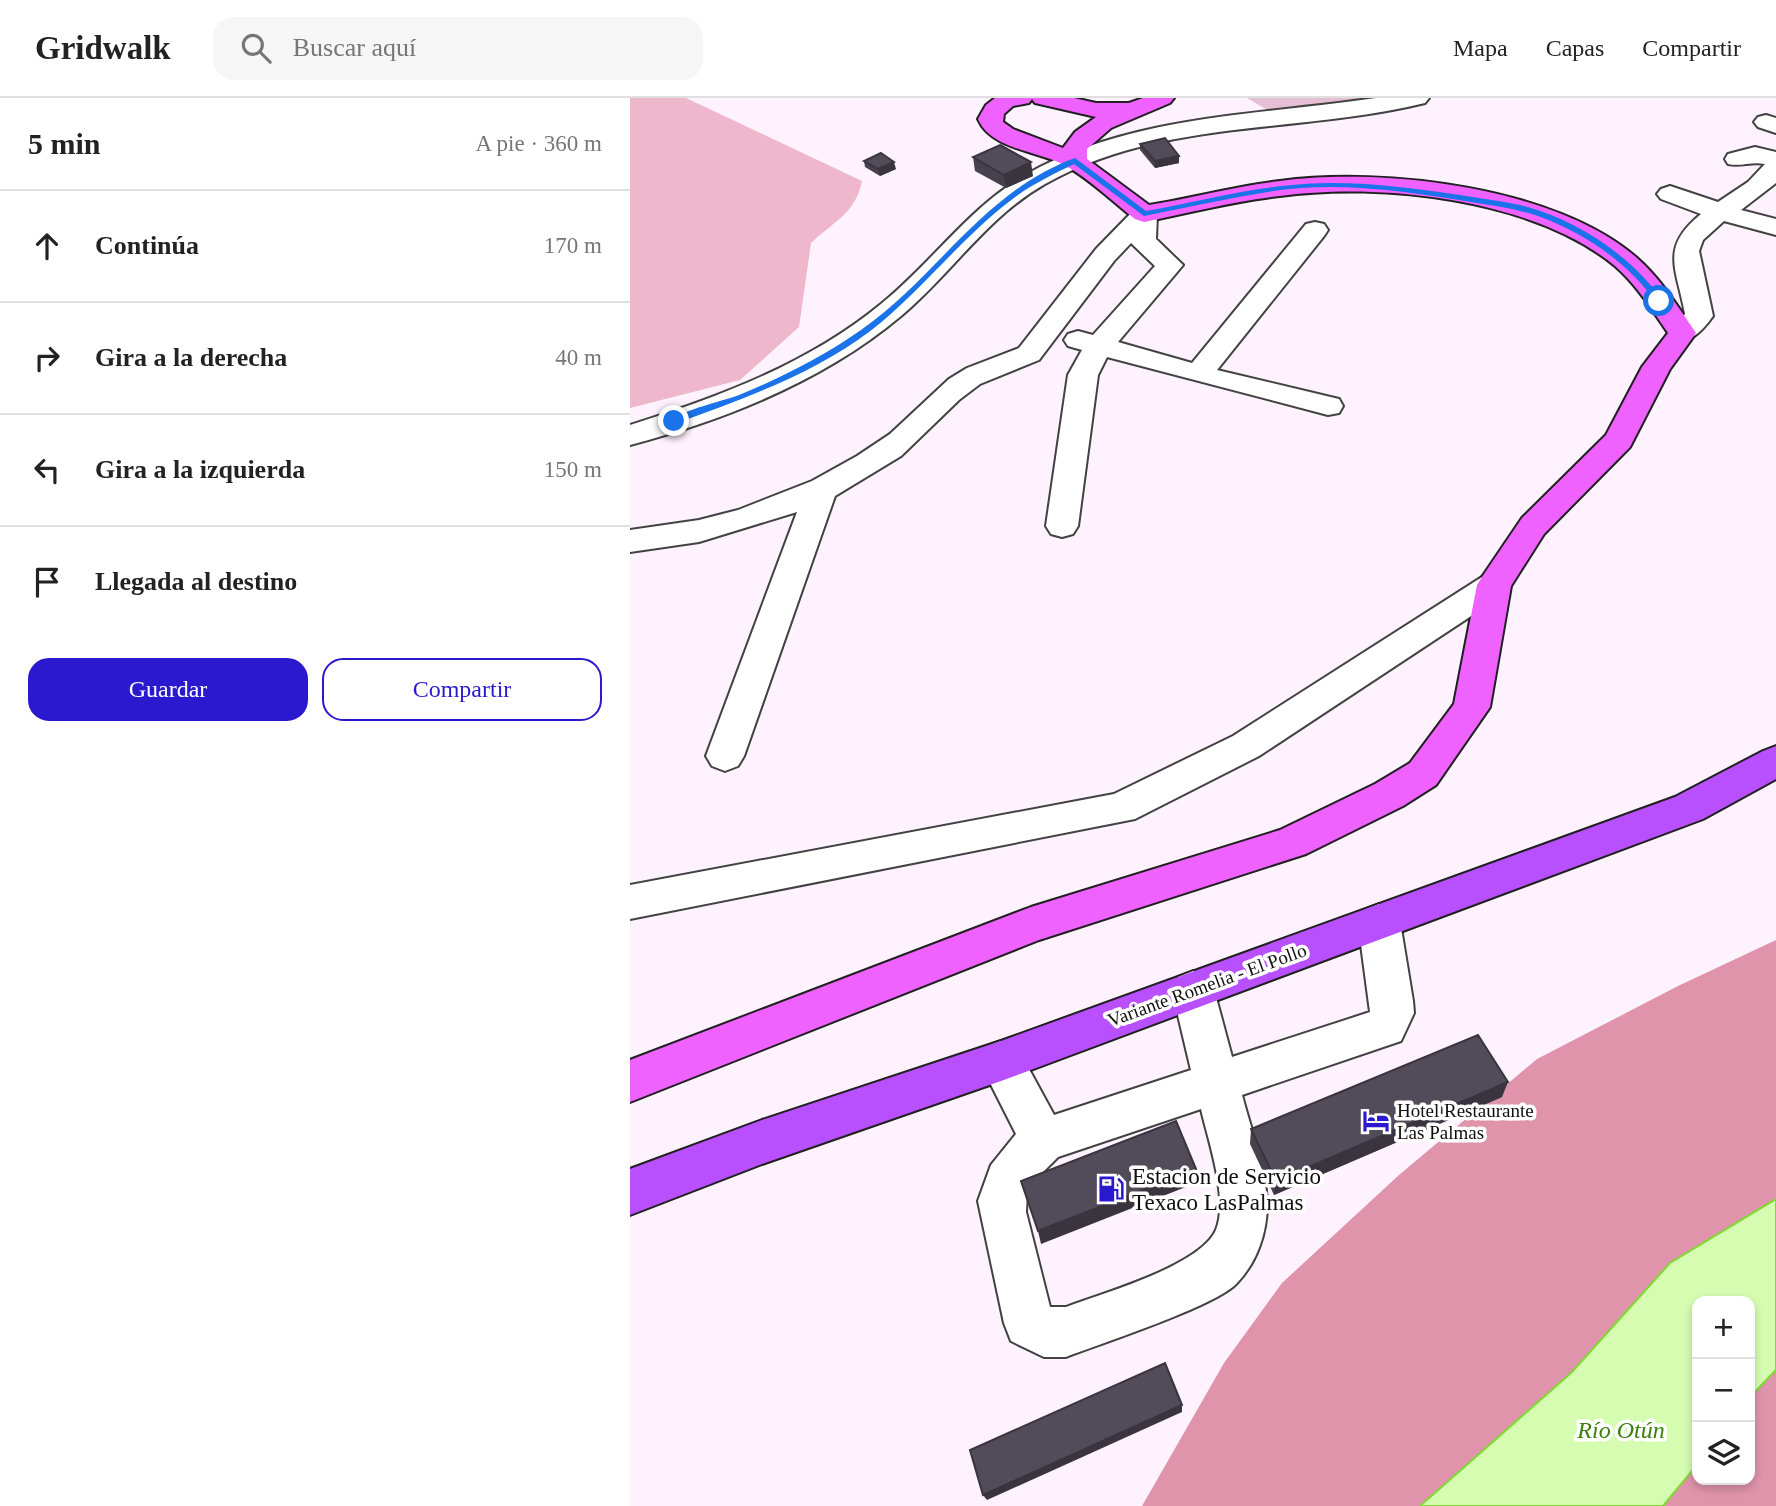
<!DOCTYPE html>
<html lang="es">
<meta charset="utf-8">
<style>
body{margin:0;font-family:Georgia,serif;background:#f6f6f6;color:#222}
.controls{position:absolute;right:21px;bottom:21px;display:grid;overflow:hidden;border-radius:14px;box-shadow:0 4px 10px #0003}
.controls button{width:63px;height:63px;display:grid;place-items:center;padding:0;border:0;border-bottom:2px solid #e0e0e0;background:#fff;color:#222;font:35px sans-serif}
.stop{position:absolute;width:21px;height:21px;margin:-16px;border:5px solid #1a73e8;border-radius:50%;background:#fff}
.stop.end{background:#1a73e8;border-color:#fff;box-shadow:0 2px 7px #0008}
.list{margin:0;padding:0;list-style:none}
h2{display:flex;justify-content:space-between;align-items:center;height:91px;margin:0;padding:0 28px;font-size:30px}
h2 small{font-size:23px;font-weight:400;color:#767676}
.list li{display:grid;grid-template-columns:46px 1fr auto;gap:21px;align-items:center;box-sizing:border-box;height:112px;padding:0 28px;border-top:2px solid #e0e0e0}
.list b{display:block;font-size:26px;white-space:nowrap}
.list em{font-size:23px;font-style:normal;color:#767676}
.actions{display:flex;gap:14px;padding:21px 28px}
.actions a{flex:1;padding:16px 0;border:2px solid #2a19ce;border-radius:21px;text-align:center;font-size:24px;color:#2a19ce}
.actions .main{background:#2a19ce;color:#fff}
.icon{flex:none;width:38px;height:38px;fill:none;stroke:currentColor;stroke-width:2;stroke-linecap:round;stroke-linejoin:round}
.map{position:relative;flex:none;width:1146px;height:1408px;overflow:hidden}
header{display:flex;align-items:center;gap:42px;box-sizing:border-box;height:98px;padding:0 35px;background:#fff;border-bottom:2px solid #e0e0e0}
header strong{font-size:33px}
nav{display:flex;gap:38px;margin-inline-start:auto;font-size:24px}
.search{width:490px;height:63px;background:#f6f6f6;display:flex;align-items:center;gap:18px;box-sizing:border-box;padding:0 24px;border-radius:21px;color:#767676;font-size:26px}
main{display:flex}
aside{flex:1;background:#fff}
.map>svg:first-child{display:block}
.green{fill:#eeb7cc}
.forest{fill:#e094ac}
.cemetery{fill:#e5bfd3}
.water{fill:#d5fcb1;stroke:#7eda31;stroke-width:2}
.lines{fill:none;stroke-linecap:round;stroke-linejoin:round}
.minor-casing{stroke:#424242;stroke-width:4}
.major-casing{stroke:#202020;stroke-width:4}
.highway-casing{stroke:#202020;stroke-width:4}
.minor{fill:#fff;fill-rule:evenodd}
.major{fill:#ef62ff;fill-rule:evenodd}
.highway{fill:#b950ff;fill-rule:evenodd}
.wall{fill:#47404d}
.shaded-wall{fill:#39343e}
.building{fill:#524b59;stroke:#39343e;stroke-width:2}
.route{fill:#1a73e8}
.labels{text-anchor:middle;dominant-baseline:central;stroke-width:7;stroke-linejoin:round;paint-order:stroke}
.street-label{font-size:19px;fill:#0f0f0f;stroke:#fff}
.poi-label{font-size:19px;fill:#0f0f0f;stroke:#fff;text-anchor:start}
.near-poi-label{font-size:23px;fill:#0f0f0f;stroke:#fff;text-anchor:start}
.near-water-label{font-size:24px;font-style:italic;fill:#3d800d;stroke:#fff}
</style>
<header>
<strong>Gridwalk</strong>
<div class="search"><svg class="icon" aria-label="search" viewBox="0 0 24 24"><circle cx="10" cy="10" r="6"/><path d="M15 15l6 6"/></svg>Buscar aquí</div>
<nav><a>Mapa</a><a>Capas</a><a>Compartir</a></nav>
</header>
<main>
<aside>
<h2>5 min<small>A pie · 360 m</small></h2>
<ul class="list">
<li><svg class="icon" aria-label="ahead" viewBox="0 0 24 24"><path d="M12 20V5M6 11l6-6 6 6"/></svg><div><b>Continúa</b></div><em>170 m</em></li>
<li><svg class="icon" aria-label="right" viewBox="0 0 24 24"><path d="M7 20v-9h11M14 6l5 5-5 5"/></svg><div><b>Gira a la derecha</b></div><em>40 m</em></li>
<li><svg class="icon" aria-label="left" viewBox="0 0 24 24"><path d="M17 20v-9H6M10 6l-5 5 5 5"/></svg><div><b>Gira a la izquierda</b></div><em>150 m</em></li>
<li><svg class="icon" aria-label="arrive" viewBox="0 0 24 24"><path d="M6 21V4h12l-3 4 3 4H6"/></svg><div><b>Llegada al destino</b></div></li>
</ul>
<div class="actions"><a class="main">Guardar</a><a>Compartir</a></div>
</aside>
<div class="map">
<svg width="1146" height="1408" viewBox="0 0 1146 1408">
<rect width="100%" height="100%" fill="#fef2ff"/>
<path class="green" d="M0 0H56L232 83C226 115 203 124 181 145L169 229 110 282 0 310Z"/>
<g class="forest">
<polygon points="1146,842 1146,1101 1040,1165 942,1274 790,1408 512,1408 594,1265 652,1185 769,1077 907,961 1048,888"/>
<polygon points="1146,1272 1146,1408 1033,1408 1067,1367 1067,1382 1120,1382 1120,1299"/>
</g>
<polygon class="cemetery" points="617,0 787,0 651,20"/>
<polygon class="water" points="1146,1101 1146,1272 1120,1299 1120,1203 1067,1203 1067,1367 1033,1408 790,1408 942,1274 1040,1165"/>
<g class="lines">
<g class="minor-casing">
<g id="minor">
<path d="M746 0H799L795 5C669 36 531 20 415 86 357 119 321 176 271 218 195 282 95 322 0 347V327C89 299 178 266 251 206 302 165 339 109 397 76 501 17 630 17 746 0Z"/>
<polygon points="1136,17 1146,20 1146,35 1128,29 1124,24 1128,19"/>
<path d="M1125 49 1146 54V85L1111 112 1146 121V137L1094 123 1073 142 1069 153 1083 218C1072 233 1061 246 1042 241L1038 235 1055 216C1047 171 1029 150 1071 116L1031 101 1027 96 1031 91 1040 88 1088 104 1118 84 1135 66C1122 63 1111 69 1098 66L1095 61 1098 56Z"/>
<polygon points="514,108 523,111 527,116 526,141 553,167 488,244 562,265 676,126 685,124 694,126 698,132 694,138 587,272 709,301 713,308 709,315 698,317 477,259 468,277 448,428 443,436 432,439 421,436 416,428 438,277 452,252 438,248 434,242 438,236 448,233 463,237 525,168 501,145 484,163 409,262 350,286 329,302 271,358 205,398 114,658 108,668 95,673 82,668 76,658 167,414 69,444 0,454 0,432 69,422 108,412 182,383 227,358 260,336 319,281 337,270 389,250 466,151 505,111"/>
<polygon points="864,475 876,479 881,487 876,495 629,658 505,721 0,821 0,787 484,696 603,638 852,479"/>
<path d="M749 806 764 812 770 824 783 903 784 915 771 943 612 997C621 1032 636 1070 637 1106 637 1135 627 1164 607 1185 586 1208 472 1245 436 1259H414L381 1243 374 1225 348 1103 361 1067 386 1036 349 963 355 949 371 943 387 949 424 1017 561 972 542 892 548 879 563 873 578 879 584 892 602 959 740 914 728 824 734 812ZM571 1011C578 1042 599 1101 586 1132 570 1168 473 1195 436 1209H420L396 1114 397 1094 406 1081 428 1059Z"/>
</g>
</g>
<g class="major-casing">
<path id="major" d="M365 0H444L466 5H499L513 0H544L540 5 481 30 457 51V61L519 107C563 100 606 88 650 83 754 69 926 89 1007 160 1031 181 1048 209 1066 235L1040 271 1000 349 914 436 881 488 860 609 806 687 773 708 676 756 409 842 0 1004V962L401 809 650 732 745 686 780 665 824 606 847 487 852 479 892 420 976 337 1012 269 1038 235C1022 212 1007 187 985 168 904 101 751 84 650 98 604 103 559 115 514 124L505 121C483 104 461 82 436 68 410 53 361 52 348 21L356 7ZM402 1 405 5 466 19 445 34 433 50 383 31 373 24 374 16 383 8 399 5Z"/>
</g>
<g class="highway-casing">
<polygon id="highway" points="1146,648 1146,681 1073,721 371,983 132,1066 0,1117 0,1071 132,1022 371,943 1045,699 1133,653"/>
</g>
<use href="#minor" class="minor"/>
<use href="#major" class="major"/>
<use href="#highway" class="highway"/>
</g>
<g class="wall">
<polygon points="510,46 549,58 549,65 525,70 510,52"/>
<polygon points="343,59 403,78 376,90 345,73"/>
<polygon points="234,63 266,71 250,78 235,69"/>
<polygon points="872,999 644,1097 620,1046 621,1031"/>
</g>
<g class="shaded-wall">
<polygon points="549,58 549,65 525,70 525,63"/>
<polygon points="264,64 266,71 250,78 248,71"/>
<polygon points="401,64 403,78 376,90 374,77"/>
<polygon points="878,984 872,999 644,1097 646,1083"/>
<polygon points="566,1071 566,1085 411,1146 408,1133"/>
<polygon points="552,1307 552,1314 357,1402 353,1397"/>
</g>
<g class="building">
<polygon points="535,40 549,58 525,63 510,46"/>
<polygon points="370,47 401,64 374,77 343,59"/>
<polygon points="251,55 264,64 248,71 234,63"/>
<polygon points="848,937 878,984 646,1083 621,1031"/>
<polygon points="546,1023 566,1071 408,1133 391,1083"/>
<polygon points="535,1265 552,1307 353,1397 340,1352"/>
</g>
<path class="route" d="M445 60 516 113C561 105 606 93 652 88 706 81 762 87 816 95 841 99 866 102 890 107 944 120 1001 157 1033 203L1026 204C997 164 955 135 908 118 884 110 860 107 835 103 775 93 711 84 650 92 605 99 559 109 514 118L444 66C422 77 400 87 380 103 329 142 290 195 239 234 185 275 111 302 47 325L40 323C58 310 87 305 109 297 151 280 194 258 231 232 307 179 354 93 445 60Z"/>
<defs>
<g id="hotel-bare" transform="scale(2.1)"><path d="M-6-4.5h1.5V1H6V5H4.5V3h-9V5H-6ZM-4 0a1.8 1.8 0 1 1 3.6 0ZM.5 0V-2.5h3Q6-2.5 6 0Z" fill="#2a19ce" stroke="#fff" stroke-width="2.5" paint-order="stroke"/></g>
<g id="fuel-bare" transform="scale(2.1)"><path d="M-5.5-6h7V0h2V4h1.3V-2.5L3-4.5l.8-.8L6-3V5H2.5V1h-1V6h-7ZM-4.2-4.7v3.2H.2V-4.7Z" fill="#2a19ce" stroke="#fff" stroke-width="2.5" paint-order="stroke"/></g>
</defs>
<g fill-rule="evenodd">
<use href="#hotel-bare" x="746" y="1023"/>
<use href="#fuel-bare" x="481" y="1091"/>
</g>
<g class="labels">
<g class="street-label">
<text transform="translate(577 887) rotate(-20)">Variante Romelia - El Pollo</text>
</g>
<g class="poi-label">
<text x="767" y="1012">Hotel Restaurante<tspan x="767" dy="22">Las Palmas</tspan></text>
</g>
<g class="near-poi-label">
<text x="502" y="1078">Estacion de Servicio<tspan x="502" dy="26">Texaco LasPalmas</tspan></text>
</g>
<g class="near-water-label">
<text x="991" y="1332">Río Otún</text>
</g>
</g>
</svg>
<div class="controls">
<button>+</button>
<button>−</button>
<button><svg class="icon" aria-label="layers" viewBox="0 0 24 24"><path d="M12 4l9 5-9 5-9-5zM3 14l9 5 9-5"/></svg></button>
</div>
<div class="stop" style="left:1029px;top:203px"></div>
<div class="stop end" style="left:44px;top:323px"></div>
</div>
</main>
